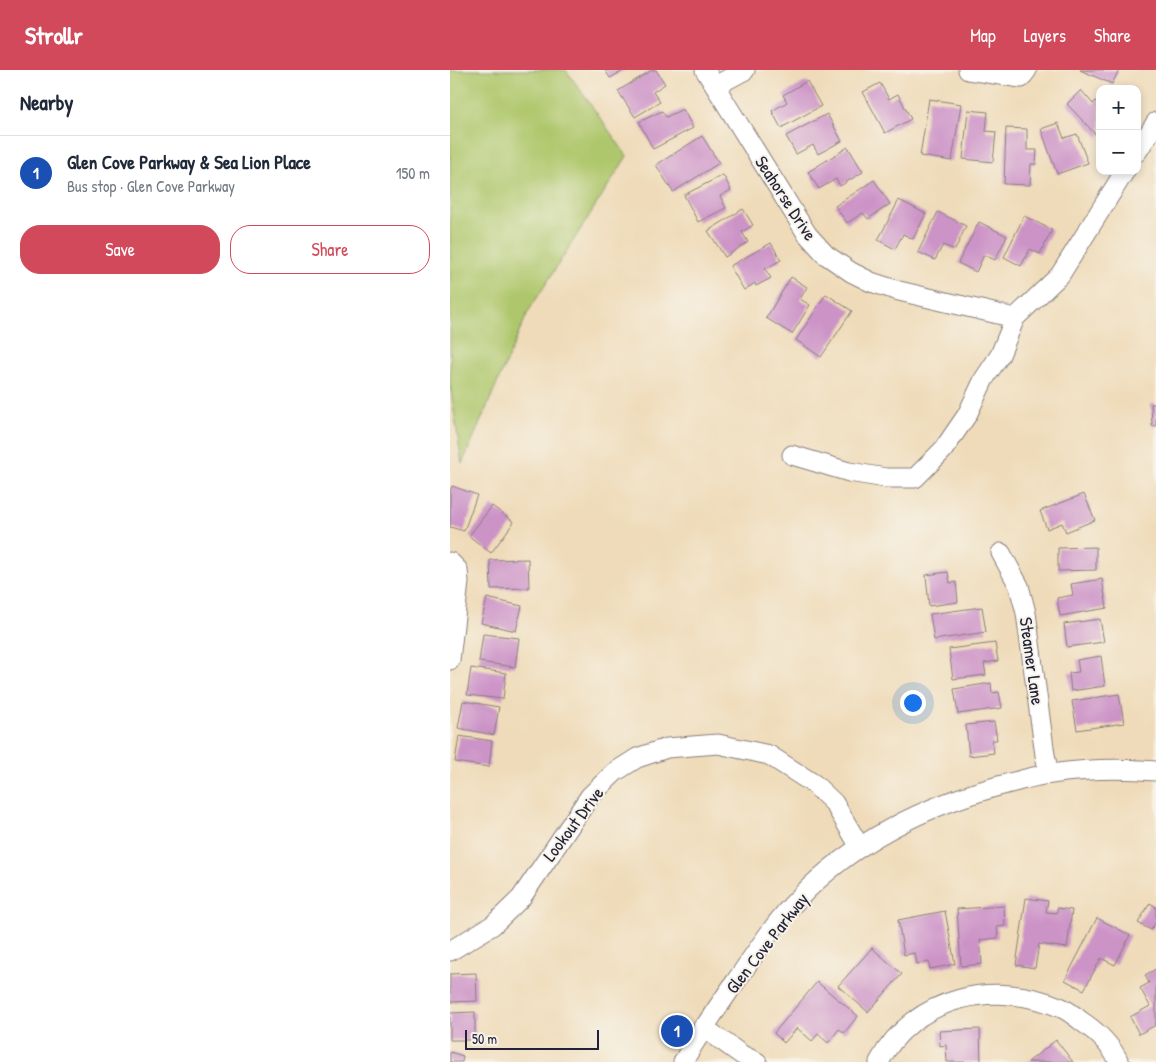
<!DOCTYPE html>
<meta charset="utf-8">
<style>
body{margin:0;font-family:"Patrick Hand",sans-serif;background:#f2f2f3;color:#1f2937}
.controls{position:absolute;right:15px;top:15px;display:grid;overflow:hidden;border-radius:10px;box-shadow:0 2px 8px #0003}
.controls button{width:45px;height:45px;display:grid;place-items:center;padding:0;border:0;border-bottom:1px solid #e0e1e3;background:#fff;color:#1f2937;font:25px sans-serif}
.scale{position:absolute;left:15px;bottom:12px;width:134px;box-sizing:border-box;padding-left:5px;border:2px solid #22223b;border-top:0;font-size:14px;line-height:18px;white-space:nowrap;color:#22223b;-webkit-text-stroke:4px #f7f3e8;paint-order:stroke}
.you{position:absolute;left:462px;top:632px;width:18px;height:18px;margin:-12px;border:4px solid #fff;border-radius:50%;background:#1a73e8;box-shadow:0 0 0 8px #1a73e833}
.badge{display:grid;place-items:center;width:32px;height:32px;border-radius:50%;background:#d1495b;color:#fff;font-size:16px;font-weight:700}
.pin{position:absolute;translate:-50% -50%;border:2px solid #fff;box-shadow:0 1px 5px #0006}
.list{margin:0;padding:0;list-style:none}
h2{display:flex;justify-content:space-between;align-items:center;height:65px;margin:0;padding:0 20px;font-size:21px}
h2 small{font-size:16px;font-weight:400;color:#747a83}
.list li{display:grid;grid-template-columns:32px 1fr auto;gap:15px;align-items:center;box-sizing:border-box;height:75px;padding:0 20px;border-top:1px solid #e0e1e3}
.list b{display:block;font-size:19px;white-space:nowrap}
.list p{margin:0;font-size:16px;white-space:nowrap;color:#747a83}
.list em{font-size:16px;font-style:normal;color:#747a83}
.actions{display:flex;gap:10px;padding:15px 20px}
.actions a{flex:1;padding:11px 0;border:1px solid #d1495b;border-radius:20px;text-align:center;font-size:18px;color:#d1495b}
.actions .main{background:#d1495b;color:#fff}
.map{position:relative;flex:none;width:706px;height:992px;overflow:hidden}
header{display:flex;align-items:center;gap:30px;box-sizing:border-box;height:70px;padding:0 25px;background:#d1495b;color:#fff}
header strong{font-size:24px}
nav{display:flex;gap:28px;margin-inline-start:auto;font-size:18px}
main{display:flex}
aside{flex:1;background:#fff}
.map>svg:first-child{display:block}
.green{fill:#afc76c;stroke:#687454}
.building{fill:#cc93c7}
.lines{fill:none;stroke-linecap:round;stroke-linejoin:round}
.minor-casing{stroke:#887e7a;stroke-width:21}
.minor{stroke:#fff;stroke-width:19}
.labels{text-anchor:middle;dominant-baseline:central;stroke-width:4;stroke-linejoin:round;paint-order:stroke}
.street-label{font-size:18px;fill:#22223b;stroke:#f7f3e8}
</style>
<header>
<strong>Strollr</strong>
<nav><a>Map</a><a>Layers</a><a>Share</a></nav>
</header>
<main>
<aside>
<h2>Nearby<small></small></h2>
<ul class="list">
<li><span class="badge" style="background:#1a4fb4">1</span><div><b>Glen Cove Parkway &amp; Sea Lion Place</b><p>Bus stop · Glen Cove Parkway</p></div><em>150 m</em></li>
</ul>
<div class="actions"><a class="main">Save</a><a>Share</a></div>
</aside>
<div class="map">
<svg width="706" height="992" viewBox="0 0 706 992">
<rect width="100%" height="100%" fill="#f7f3e8"/>
<filter id="ink" filterUnits="userSpaceOnUse"><feTurbulence type="fractalNoise" baseFrequency=".02" numOctaves="2"/><feDisplacementMap in="SourceGraphic" scale="10" xChannelSelector="R" yChannelSelector="G"/><feConvolveMatrix kernelMatrix="1 2 1 2 8 2 1 2 1" color-interpolation-filters="sRGB"/></filter>
<filter id="wash" filterUnits="userSpaceOnUse"><feTurbulence type="fractalNoise" baseFrequency=".0096" numOctaves="4" result="noise"/><feDisplacementMap in="SourceGraphic" scale="20" xChannelSelector="R" yChannelSelector="G"/><feGaussianBlur stdDeviation="1.12" result="paint"/><feColorMatrix in="noise" values="0 0 0 0 0 0 0 0 0 0 0 0 0 0 0 0 0 1.4 0 .05"/><feComposite in="paint" operator="in"/></filter>
<g filter="url(#wash)">
<rect width="100%" height="100%" fill="#efdbb9"/>
<polygon class="green" points="0,0 116,0 177,86 78,242 12,394 0,315"/>
<g id="blocks">
<g class="building">
<polygon points="155,0 175,0 160,8"/>
<polygon points="202,0 206,0 215,14 203,22 210,32 185,47 168,21"/>
<polygon points="630,0 669,0 662,14"/>
<polygon points="357,11 371,36 331,58 322,41 337,32 333,25"/>
<polygon points="430,13 439,29 448,24 461,49 435,63 413,22"/>
<polygon points="631,20 643,34 650,27 650,65 648,67 617,34"/>
<polygon points="479,29 511,34 502,91 470,86"/>
<polygon points="233,39 243,58 203,79 189,52 212,41 216,47"/>
<polygon points="518,40 538,42 536,61 546,62 543,92 513,89"/>
<polygon points="377,44 392,71 368,84 363,75 346,84 336,66"/>
<polygon points="608,53 614,68 627,64 638,93 607,104 591,59"/>
<polygon points="556,58 577,59 577,80 587,80 586,94 581,94 580,115 554,114"/>
<polygon points="252,66 269,93 223,122 206,95"/>
<polygon points="398,77 413,102 390,116 386,109 369,119 358,102"/>
<polygon points="273,105 281,120 270,126 276,138 248,152 234,125"/>
<polygon points="424,110 440,134 418,149 413,143 397,153 385,136"/>
<polygon points="449,130 476,144 463,169 453,164 445,179 428,170"/>
<polygon points="293,139 303,155 292,162 298,172 275,187 258,161"/>
<polygon points="488,142 516,156 505,180 493,175 485,190 468,182"/>
<polygon points="574,146 602,160 590,184 580,179 571,196 554,187"/>
<polygon points="529,152 557,166 545,190 534,185 526,202 508,193"/>
<polygon points="321,173 331,190 315,199 321,208 306,216 305,213 294,220 280,196"/>
<polygon points="341,207 357,217 350,229 360,235 342,264 316,248"/>
<polygon points="376,224 402,241 371,287 346,270"/>
<polygon points="701,334 706,334 706,356 702,356"/>
<polygon points="2,416 27,425 14,461 0,457 0,422"/>
<polygon points="634,424 645,450 616,462 612,453 597,459 590,441"/>
<polygon points="42,436 64,452 41,483 19,466"/>
<polygon points="646,477 646,500 608,501 608,478"/>
<polygon points="78,489 79,518 41,519 40,490"/>
<polygon points="498,502 500,513 506,512 508,532 479,536 476,505"/>
<polygon points="652,509 657,538 610,546 607,528 623,525 621,514"/>
<polygon points="37,528 72,536 66,561 31,553"/>
<polygon points="532,537 536,562 484,570 480,544"/>
<polygon points="650,549 654,572 617,577 614,554"/>
<polygon points="33,564 69,568 65,597 29,592"/>
<polygon points="545,573 548,591 534,593 536,605 503,609 499,579"/>
<polygon points="651,586 655,616 621,621 619,603 629,602 627,590"/>
<polygon points="21,598 56,603 53,629 17,625"/>
<polygon points="541,613 542,623 549,622 552,638 508,644 504,619"/>
<polygon points="669,624 674,653 627,660 622,631"/>
<polygon points="13,631 49,637 44,665 8,658"/>
<polygon points="544,652 547,670 542,670 544,683 519,686 516,655"/>
<polygon points="9,666 42,671 39,697 5,692"/>
<polygon points="576,828 598,831 596,842 607,843 607,838 622,840 617,878 589,874 585,898 566,895"/>
<polygon points="700,833 706,837 706,852 701,860 688,853"/>
<polygon points="554,836 555,856 547,857 548,868 530,870 532,894 511,896 507,839"/>
<polygon points="495,841 505,894 480,899 479,892 467,894 465,883 454,885 448,850"/>
<polygon points="647,848 680,865 665,895 651,888 634,920 615,910"/>
<polygon points="422,878 452,904 418,942 388,916"/>
<polygon points="706,899 706,955 689,964 680,947 700,936 690,918 699,913 695,905"/>
<polygon points="26,903 27,931 0,932 0,904"/>
<polygon points="367,912 408,946 394,963 389,959 378,973 368,964 362,971 347,958 334,973 324,963"/>
<polygon points="25,942 25,970 0,970 0,943"/>
<polygon points="530,959 531,992 497,992 496,975 490,976 489,961"/>
<polygon points="606,970 623,992 578,992"/>
<polygon points="0,982 13,986 12,992 0,992"/>
</g>
</g>
</g>
<g filter="url(#ink)">
<use href="#blocks" fill-opacity="0" stroke="#887e7a" stroke-width="1"/>
<g class="lines">
<g class="minor-casing">
<g id="minor">
<polyline points="255,0 357,164 376,185 401,202 421,212 449,221 565,248"/>
<polyline points="518,0 571,8 577,0"/>
<polyline points="265,16 295,0"/>
<polyline points="687,82 706,52"/>
<polyline points="342,385 399,402 436,408 465,408 493,380 517,345 534,309 550,285 565,248 610,205 675,101"/>
<polyline points="551,483 569,516 576,543 595,685 599,704"/>
<polyline points="0,492 8,500 9,512 0,590"/>
<polyline points="0,881 43,855 71,828 140,726 165,702 187,688 217,678 268,674 319,685 364,714 384,733 410,777"/>
<polyline points="253,957 292,985 307,992"/>
<path d="M233 992C251 960 272 931 293 901 310 876 327 850 348 829 405 769 481 733 560 713 573 710 587 705 601 704 635 699 671 698 706 701"/>
<path d="M429 992C465 926 545 909 612 938 618 941 625 946 631 951 646 961 661 975 669 992"/>
</g>
</g>
<use href="#minor" class="minor"/>
</g>
</g>
<g class="labels">
<g class="street-label">
<text transform="translate(336 128) rotate(57)">Seahorse Drive</text>
<text transform="translate(582 591) rotate(82)">Steamer Lane</text>
<text transform="translate(123 754) rotate(-53)">Lookout Drive</text>
<text transform="translate(317 873) rotate(-52)">Glen Cove Parkway</text>
</g>
</g>
</svg>
<div class="controls">
<button>+</button>
<button>−</button>
</div>
<div class="scale">50 m</div>
<div class="you"></div>
<div class="pin badge" style="left:227px;top:961px;background:#1a4fb4">1</div>
</div>
</main>
